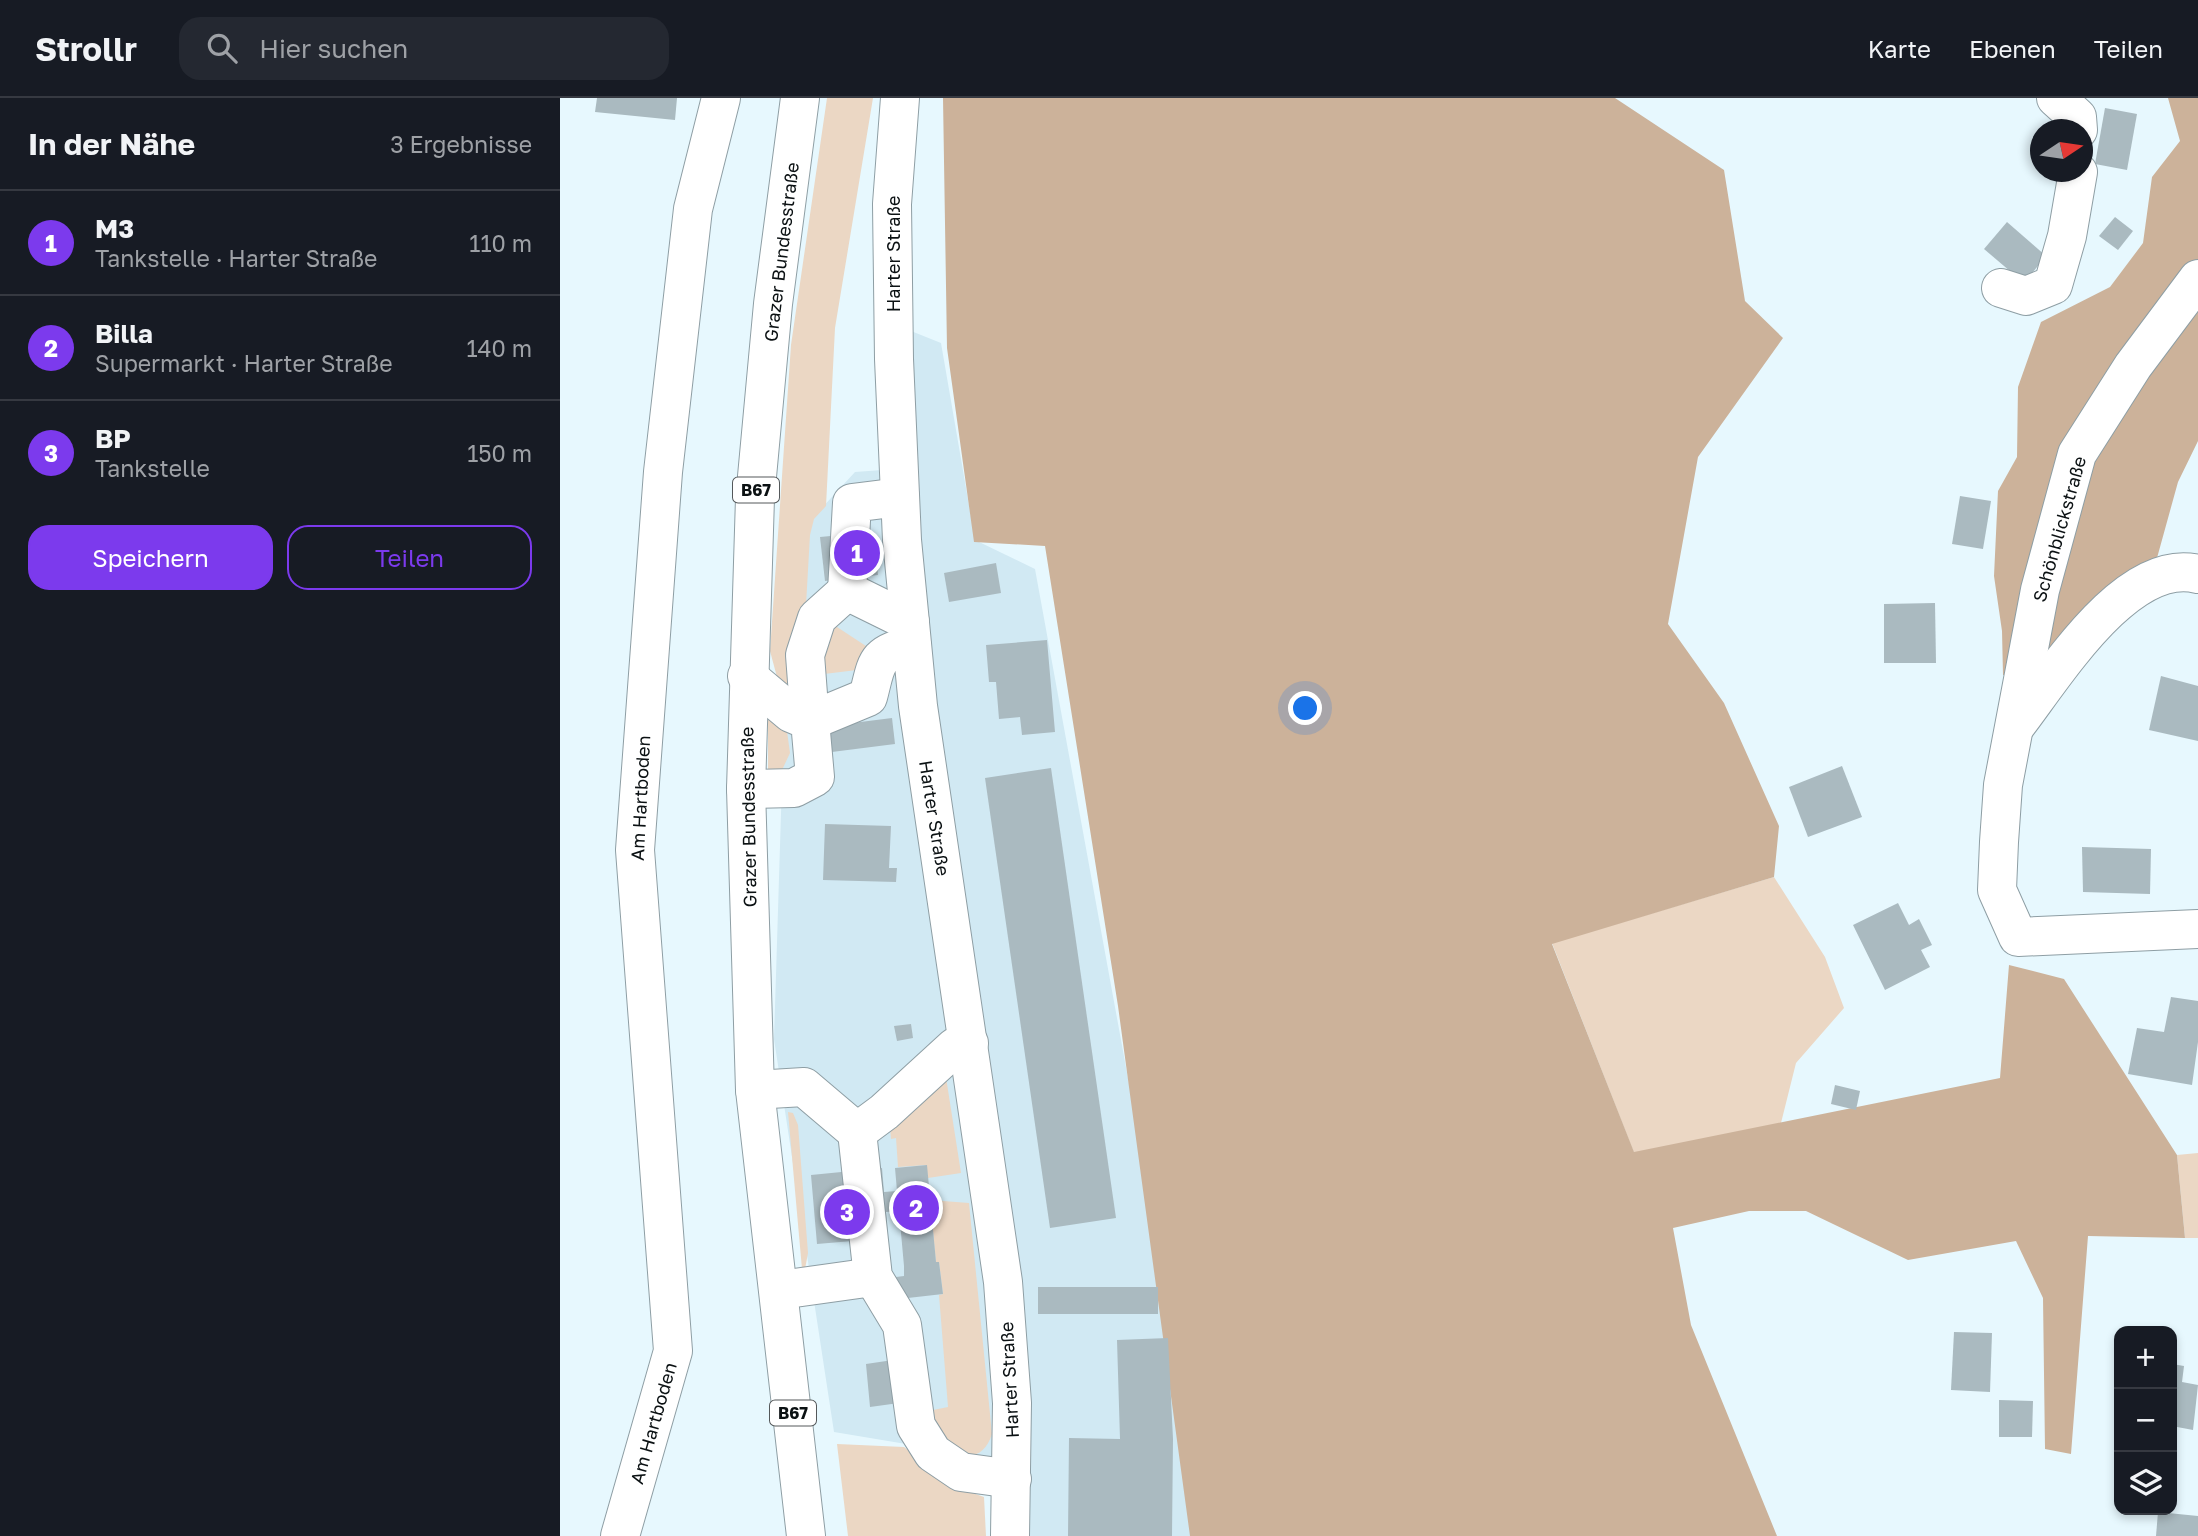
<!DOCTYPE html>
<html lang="de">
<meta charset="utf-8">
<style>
body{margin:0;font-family:"Golos Text",sans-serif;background:#242831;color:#f1f3f6}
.controls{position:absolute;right:21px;bottom:21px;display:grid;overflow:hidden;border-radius:14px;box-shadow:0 4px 10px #0003}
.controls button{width:63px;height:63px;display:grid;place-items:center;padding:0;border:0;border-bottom:2px solid #363941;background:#171b24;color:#f1f3f6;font:35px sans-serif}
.compass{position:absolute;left:1470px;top:21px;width:63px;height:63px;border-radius:50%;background:#171b24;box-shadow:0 4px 10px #0003;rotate:77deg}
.you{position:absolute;left:746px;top:611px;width:24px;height:24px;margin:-18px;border:5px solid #fff;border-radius:50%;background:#1a73e8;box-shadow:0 0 0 10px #1a73e833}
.badge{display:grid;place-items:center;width:46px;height:46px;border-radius:50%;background:#7c3aed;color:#fff;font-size:23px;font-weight:700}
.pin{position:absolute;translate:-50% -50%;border:4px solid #fff;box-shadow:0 2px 7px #0006}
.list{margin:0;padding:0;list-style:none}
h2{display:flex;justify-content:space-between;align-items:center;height:91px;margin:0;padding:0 28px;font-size:30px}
h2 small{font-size:23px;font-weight:400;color:#9ea1a6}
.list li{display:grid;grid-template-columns:46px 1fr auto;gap:21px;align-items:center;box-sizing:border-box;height:105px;padding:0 28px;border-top:2px solid #363941}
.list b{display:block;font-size:26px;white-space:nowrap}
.list p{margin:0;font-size:23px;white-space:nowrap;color:#9ea1a6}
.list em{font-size:23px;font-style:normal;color:#9ea1a6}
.actions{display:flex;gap:14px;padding:21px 28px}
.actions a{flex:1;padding:16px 0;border:2px solid #7c3aed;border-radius:21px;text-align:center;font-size:24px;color:#7c3aed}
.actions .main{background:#7c3aed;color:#fff}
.icon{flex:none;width:38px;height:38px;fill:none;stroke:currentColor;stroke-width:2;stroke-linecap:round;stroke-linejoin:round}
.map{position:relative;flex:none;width:1638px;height:1438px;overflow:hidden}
header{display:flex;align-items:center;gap:42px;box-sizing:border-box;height:98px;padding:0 35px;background:#171b24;border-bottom:2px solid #363941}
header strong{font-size:33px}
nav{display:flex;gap:38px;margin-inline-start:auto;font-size:24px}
.search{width:490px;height:63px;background:#242831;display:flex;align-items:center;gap:18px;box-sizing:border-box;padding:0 24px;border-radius:21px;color:#9ea1a6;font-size:26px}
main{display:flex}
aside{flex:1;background:#171b24}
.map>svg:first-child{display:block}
.built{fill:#d1e9f3}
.green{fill:#ebd7c4}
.forest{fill:#ccb29a}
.building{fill:#aabac0}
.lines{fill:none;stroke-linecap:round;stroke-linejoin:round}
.minor-casing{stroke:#8e9ea4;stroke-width:40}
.major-casing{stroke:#8e9ea4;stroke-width:40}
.minor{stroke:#fff;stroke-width:38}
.major{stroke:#fff;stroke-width:38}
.labels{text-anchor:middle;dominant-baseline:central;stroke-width:6;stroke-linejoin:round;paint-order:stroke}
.shield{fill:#fff;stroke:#54585a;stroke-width:2}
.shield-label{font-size:16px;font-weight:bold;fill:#0b1113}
.street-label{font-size:18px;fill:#0b1113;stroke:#fff}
</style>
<header>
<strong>Strollr</strong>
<div class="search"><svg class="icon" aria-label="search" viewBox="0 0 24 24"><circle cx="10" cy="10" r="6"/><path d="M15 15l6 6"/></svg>Hier suchen</div>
<nav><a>Karte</a><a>Ebenen</a><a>Teilen</a></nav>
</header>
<main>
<aside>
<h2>In der Nähe<small>3 Ergebnisse</small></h2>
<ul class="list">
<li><span class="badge">1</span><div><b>M3</b><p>Tankstelle · Harter Straße</p></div><em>110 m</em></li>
<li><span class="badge">2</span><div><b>Billa</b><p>Supermarkt · Harter Straße</p></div><em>140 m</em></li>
<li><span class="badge">3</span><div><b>BP</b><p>Tankstelle</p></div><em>150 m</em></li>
</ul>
<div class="actions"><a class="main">Speichern</a><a>Teilen</a></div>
</aside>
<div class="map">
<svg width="1638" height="1438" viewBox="0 0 1638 1438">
<rect width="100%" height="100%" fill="#e7f8fe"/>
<polygon class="built" points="351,233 381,245 415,442 475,471 601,1161 639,1438 432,1438 433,1395 346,1346 274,1334 214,941 224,619 247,426 295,374 349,370"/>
<g class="green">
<polygon points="267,0 313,0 275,230 266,408 254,421 250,437 246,507 235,594 221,594 210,553 231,247"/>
<polygon points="270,529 277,529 309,550 297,572 256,577"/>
<polygon points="208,620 226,626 230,655 222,672 208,674"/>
<polygon points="1214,779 1265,859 1284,910 1236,965 1221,1025 1074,1055 992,845"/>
<polygon points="385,973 401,1075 368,1080 366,1067 338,1069 336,1040 331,1041 330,1029"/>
<polygon points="228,1014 233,1015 238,1027 248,1155 245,1171 242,1171"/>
<polygon points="1638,1055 1638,1140 1625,1140 1617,1057"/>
<path d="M370 1102 409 1105 432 1336C424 1362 402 1364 383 1345 376 1338 372 1322 368 1313L388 1309 379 1197 383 1196 379 1164H376Z"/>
<polygon points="277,1346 344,1349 393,1388 424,1399 426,1438 288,1438"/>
</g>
<g class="forest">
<polygon points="383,0 1055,0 1164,72 1185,203 1223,240 1138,359 1108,526 1164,605 1219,728 1214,779 992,846 1074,1054 1440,980 1449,867 1504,881 1617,1057 1625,1140 1528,1138 1511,1356 1485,1351 1483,1200 1456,1143 1348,1162 1246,1113 1189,1113 1113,1130 1131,1227 1217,1438 630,1438 558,908 485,448 414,444 387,250"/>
<polygon points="1608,0 1638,0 1638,343 1618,384 1597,460 1473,578 1443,577 1442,533 1434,478 1438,393 1457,359 1458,289 1481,224 1550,189 1583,145 1592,79 1620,43"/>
</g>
<g class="building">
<polygon points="37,0 117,0 115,22 35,14"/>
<polygon points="1545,10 1577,16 1567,72 1535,66"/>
<polygon points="1555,119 1573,133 1558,152 1539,138"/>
<polygon points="1447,124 1486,158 1464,185 1424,151"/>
<polygon points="1400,398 1431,403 1423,451 1392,446"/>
<polygon points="313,434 318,477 265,483 260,439"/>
<polygon points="436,465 441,495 389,504 384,475"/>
<polygon points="1375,505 1376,565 1324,565 1324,506"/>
<polygon points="487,542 495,634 462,637 460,619 439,621 436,584 429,584 426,547"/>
<polygon points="1601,578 1638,588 1638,643 1589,632"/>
<polygon points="332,620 335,646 256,656 253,630"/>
<polygon points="1282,668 1302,719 1248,739 1229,689"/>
<polygon points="491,670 556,1120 490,1130 425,680"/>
<polygon points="265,726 331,728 329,770 337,770 336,784 263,782"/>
<polygon points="1522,749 1591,751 1590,796 1523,794"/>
<polygon points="1338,805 1349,827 1359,821 1372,847 1361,852 1370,869 1325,892 1293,827"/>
<polygon points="1611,899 1638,903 1638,944 1632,987 1568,976 1577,930 1604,934"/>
<polygon points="351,926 353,940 337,943 334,928"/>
<polygon points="1275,987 1300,993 1296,1012 1271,1006"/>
<polygon points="367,1067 376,1164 379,1164 383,1196 339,1201 336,1179 344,1178 344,1168 339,1113 326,1114 328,1140 257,1146 251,1077 322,1070 324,1094 337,1093 335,1070"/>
<rect x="478" y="1189" width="120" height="27"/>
<polygon points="1394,1234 1432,1235 1430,1294 1391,1292"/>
<polygon points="608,1240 613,1341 612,1438 508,1438 509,1340 560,1341 557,1242"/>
<polygon points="333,1262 339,1305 310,1309 306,1266"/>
<polygon points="1612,1266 1624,1268 1622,1284 1638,1287 1633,1332 1612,1328"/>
<polygon points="1439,1302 1473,1303 1472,1339 1439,1339"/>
<polygon points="1598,1414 1638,1418 1638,1438 1596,1438"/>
</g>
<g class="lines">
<g class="minor-casing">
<g id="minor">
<polyline points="340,0 332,106 334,261 342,442 358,608 443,1184 452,1305 450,1438"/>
<polyline points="1496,0 1517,19 1518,32"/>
<polyline points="1638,181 1573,268 1517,356 1480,492 1443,687 1439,744 1437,792 1458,839 1638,831"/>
<polyline points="1441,190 1466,198 1493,187 1507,138 1518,74"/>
<polyline points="340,399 292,405 287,493 350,524"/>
<path d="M287 493 257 520 245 557 250 623 308 599C317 565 314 555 352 548"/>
<path d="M1457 626C1494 578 1567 458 1638 476"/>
<polyline points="186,691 234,690 255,679 250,623 231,615 187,578"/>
<polyline points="195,992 244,989 297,1034 324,1014 395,949 409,945"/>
<polyline points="297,1034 313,1179 342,1227 356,1328 373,1355 401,1374 452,1381"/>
<polyline points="220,1192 313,1179"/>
<polyline points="60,1438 113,1253 75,752 103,374 133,111 161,0"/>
</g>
</g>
<g class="major-casing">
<polyline id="major" points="240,0 213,206 195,400 186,691 195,992 246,1438"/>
</g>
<use href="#minor" class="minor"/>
<use href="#major" class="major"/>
</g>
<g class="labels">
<g class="shield">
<rect x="173" y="379.5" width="46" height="25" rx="5"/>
<rect x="210" y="1302.5" width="46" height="25" rx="5"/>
</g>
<g class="shield-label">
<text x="196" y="392">B67</text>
<text x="233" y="1315">B67</text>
</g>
<g class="street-label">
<text transform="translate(221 154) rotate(-83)">Grazer Bundesstraße</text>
<text transform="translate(333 156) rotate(-90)">Harter Straße</text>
<text transform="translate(1499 431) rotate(-74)">Schönblickstraße</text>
<text transform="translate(80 700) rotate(-87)">Am Hartboden</text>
<text transform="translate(188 719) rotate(-91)">Grazer Bundesstraße</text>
<text transform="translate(375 720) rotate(81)">Harter Straße</text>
<text transform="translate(449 1282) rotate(-93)">Harter Straße</text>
<text transform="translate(93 1325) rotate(-74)">Am Hartboden</text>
</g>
</g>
</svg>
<div class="controls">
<button>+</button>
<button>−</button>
<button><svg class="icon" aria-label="layers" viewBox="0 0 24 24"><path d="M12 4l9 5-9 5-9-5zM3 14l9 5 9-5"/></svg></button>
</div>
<svg class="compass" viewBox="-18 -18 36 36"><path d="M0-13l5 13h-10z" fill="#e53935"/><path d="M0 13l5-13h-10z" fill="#9ea1a6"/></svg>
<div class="you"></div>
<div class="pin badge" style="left:297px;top:455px">1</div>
<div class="pin badge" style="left:356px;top:1110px">2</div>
<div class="pin badge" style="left:287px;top:1114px">3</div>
</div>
</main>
